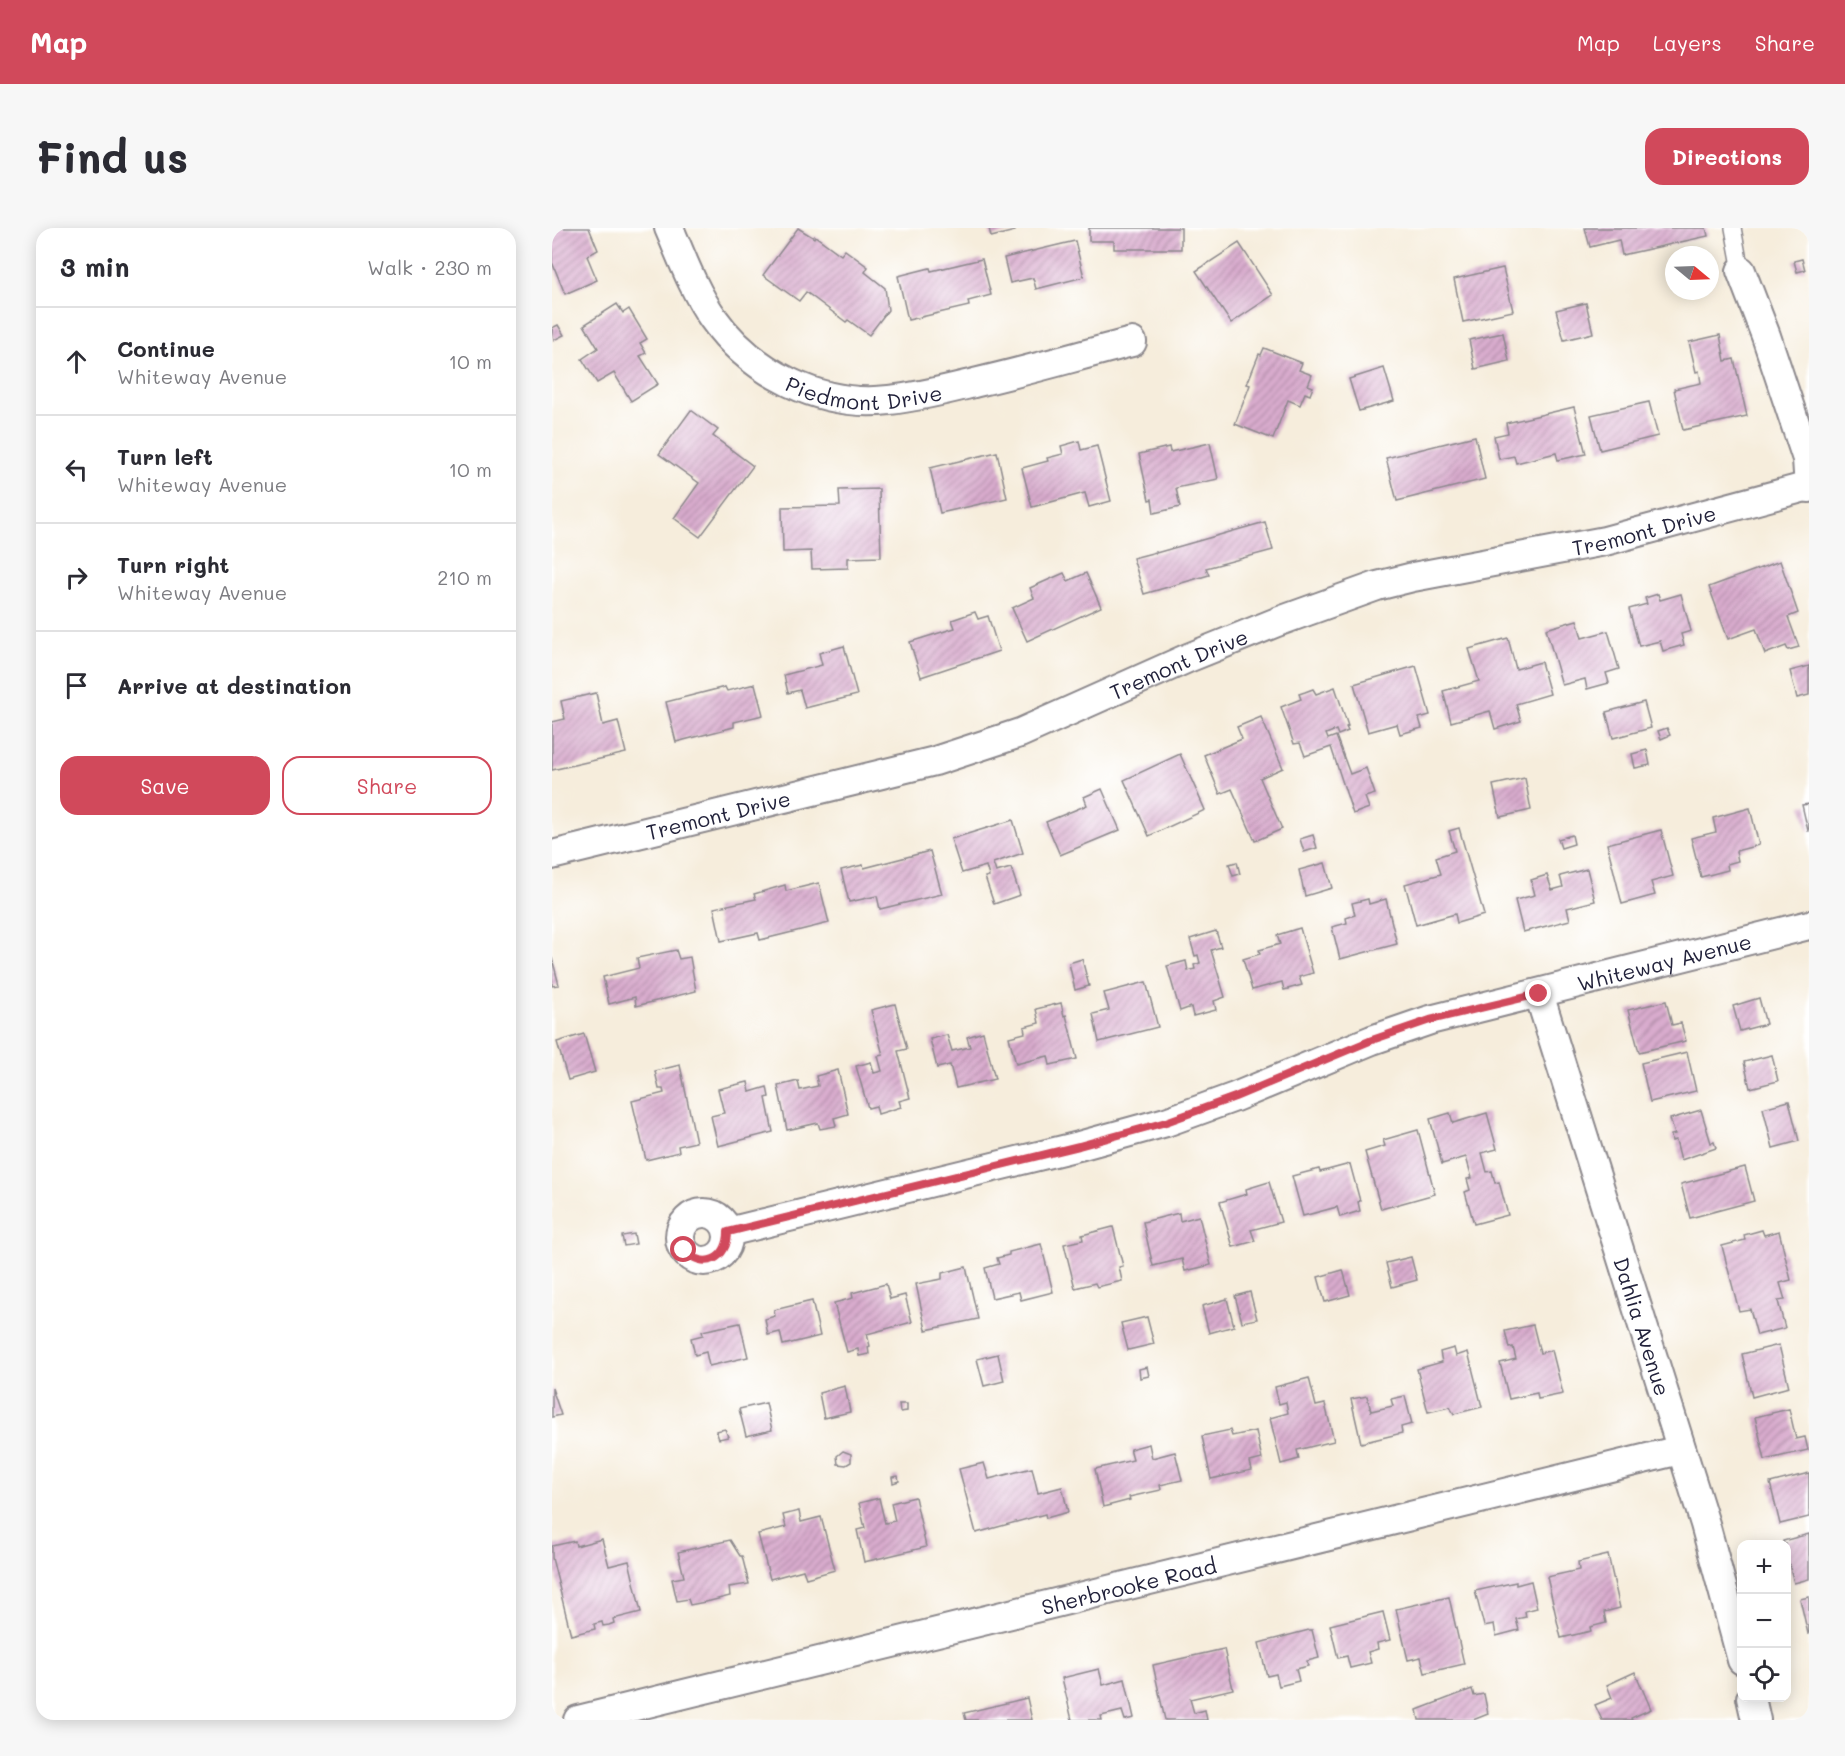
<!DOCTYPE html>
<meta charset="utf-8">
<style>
body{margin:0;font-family:Mali,sans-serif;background:#f7f7f7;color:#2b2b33}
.controls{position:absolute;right:18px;bottom:18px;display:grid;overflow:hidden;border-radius:12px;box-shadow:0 3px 15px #0003}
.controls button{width:54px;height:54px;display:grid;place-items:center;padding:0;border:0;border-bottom:2px solid #e1e1e2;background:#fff;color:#2b2b33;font:30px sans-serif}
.compass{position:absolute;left:1113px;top:18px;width:54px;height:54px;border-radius:50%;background:#fff;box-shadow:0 3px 15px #0003;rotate:109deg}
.stop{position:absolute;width:18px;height:18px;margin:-14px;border:4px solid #d1495b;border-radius:50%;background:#fff}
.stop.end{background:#d1495b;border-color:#fff;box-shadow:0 2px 6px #0008}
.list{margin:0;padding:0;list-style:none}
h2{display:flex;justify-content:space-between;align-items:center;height:78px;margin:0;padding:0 24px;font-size:26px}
h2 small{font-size:20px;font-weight:400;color:#7c7c81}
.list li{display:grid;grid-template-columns:39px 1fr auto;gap:18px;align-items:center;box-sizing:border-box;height:108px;padding:0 24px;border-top:2px solid #e1e1e2}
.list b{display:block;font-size:22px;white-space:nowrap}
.list p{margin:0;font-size:20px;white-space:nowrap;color:#7c7c81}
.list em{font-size:20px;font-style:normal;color:#7c7c81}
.actions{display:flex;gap:12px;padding:18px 24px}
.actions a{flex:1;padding:14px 0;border:2px solid #d1495b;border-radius:18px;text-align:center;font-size:21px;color:#d1495b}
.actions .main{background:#d1495b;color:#fff}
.icon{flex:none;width:33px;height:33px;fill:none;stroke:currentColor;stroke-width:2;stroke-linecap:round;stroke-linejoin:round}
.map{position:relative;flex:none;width:1257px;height:1492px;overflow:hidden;border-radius:18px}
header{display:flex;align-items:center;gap:36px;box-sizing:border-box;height:84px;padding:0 30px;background:#d1495b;color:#fff}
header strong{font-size:28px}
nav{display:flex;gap:33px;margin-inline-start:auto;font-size:21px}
.intro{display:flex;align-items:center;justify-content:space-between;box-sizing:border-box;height:144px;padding:0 36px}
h1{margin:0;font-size:42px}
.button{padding:15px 27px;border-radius:18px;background:#d1495b;color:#fff;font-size:21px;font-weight:700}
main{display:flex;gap:36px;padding:0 36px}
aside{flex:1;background:#fff;border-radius:18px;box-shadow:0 3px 15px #0003}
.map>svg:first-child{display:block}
.building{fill:url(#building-hatch)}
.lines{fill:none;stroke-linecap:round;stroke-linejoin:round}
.lane-casing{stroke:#8c888c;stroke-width:18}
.street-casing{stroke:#8c888c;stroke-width:32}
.lane{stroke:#fff;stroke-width:15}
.street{stroke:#fff;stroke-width:28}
.route{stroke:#d1495b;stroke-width:8}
.labels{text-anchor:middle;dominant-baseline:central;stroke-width:4.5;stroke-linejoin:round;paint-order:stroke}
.street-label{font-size:21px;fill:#22223b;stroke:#fff}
</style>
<header>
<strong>Map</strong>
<nav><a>Map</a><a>Layers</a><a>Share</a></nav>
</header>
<div class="intro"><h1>Find us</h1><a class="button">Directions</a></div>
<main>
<aside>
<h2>3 min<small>Walk · 230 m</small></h2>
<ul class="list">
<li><svg class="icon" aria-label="ahead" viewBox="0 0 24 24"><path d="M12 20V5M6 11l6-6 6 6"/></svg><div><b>Continue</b><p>Whiteway Avenue</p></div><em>10 m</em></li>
<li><svg class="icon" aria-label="left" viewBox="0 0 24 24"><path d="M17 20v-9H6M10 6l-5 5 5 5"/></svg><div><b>Turn left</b><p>Whiteway Avenue</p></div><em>10 m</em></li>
<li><svg class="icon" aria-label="right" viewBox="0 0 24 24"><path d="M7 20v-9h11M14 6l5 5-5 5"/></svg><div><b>Turn right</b><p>Whiteway Avenue</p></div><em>210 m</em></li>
<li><svg class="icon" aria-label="arrive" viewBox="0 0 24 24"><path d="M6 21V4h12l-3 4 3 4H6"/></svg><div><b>Arrive at destination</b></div></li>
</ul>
<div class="actions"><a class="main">Save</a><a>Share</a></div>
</aside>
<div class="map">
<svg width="1257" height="1492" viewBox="0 0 1257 1492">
<defs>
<pattern id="building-hatch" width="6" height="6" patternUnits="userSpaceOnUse" patternTransform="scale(1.5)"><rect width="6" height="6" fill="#d9acce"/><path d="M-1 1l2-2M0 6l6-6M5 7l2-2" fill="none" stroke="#b08ca8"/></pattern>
</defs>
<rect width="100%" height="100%" fill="#fff"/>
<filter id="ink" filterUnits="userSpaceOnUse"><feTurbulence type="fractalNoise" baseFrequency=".0167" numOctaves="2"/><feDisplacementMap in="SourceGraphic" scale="12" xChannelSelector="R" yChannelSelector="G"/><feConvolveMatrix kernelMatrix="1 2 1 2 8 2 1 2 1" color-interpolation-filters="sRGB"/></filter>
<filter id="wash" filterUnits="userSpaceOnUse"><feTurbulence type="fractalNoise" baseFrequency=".008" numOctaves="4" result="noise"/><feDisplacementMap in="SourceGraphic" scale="24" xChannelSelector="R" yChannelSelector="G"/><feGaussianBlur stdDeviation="1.35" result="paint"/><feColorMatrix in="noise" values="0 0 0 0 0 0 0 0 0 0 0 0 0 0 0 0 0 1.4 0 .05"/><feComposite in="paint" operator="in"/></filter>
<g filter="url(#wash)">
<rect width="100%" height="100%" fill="#f6eddc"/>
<g id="blocks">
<g class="building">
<polygon points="0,0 37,0 46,22 35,28 45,52 13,66 0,34"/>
<polygon points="246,0 262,10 263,8 289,27 293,22 316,39 313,44 333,60 336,82 317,107 296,92 294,94 254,64 247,73 211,47"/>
<polygon points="437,0 463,0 463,3 439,9"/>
<polygon points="537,0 629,0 629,21 562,21 562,13 537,13"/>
<polygon points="1033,0 1154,0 1156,8 1070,27 1067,12 1038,19"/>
<polygon points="523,13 532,49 484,61 481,50 458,55 452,30"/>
<polygon points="687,15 721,67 679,95 644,43"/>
<polygon points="430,31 439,67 416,73 417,78 356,92 346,48 378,40 379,43"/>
<polygon points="1250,31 1253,42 1245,44 1242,33"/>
<polygon points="951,40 961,83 911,94 902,51"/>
<polygon points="1034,75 1041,105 1012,112 1004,82"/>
<polygon points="65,76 71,85 77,81 95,111 88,115 94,125 88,128 106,156 79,173 62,145 45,155 30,131 46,120 32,97"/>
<polygon points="6,97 12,107 2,112 0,100"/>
<polygon points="951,105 957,133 923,141 917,112"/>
<polygon points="1168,107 1173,133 1182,131 1195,188 1131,202 1122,161 1149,155 1147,143 1144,144 1137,114"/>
<polygon points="712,120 750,135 747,142 760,147 756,157 761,159 758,167 753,165 748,177 736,172 721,211 683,196 698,157 695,156 707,126 709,127"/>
<polygon points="832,140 842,173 807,183 797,151"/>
<polygon points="1097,174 1106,208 1048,222 1039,187"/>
<polygon points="1022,179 1034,226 1006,232 1004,225 964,235 962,228 947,231 942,208 956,205 954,195"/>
<polygon points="139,182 166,202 161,208 201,238 148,309 122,290 147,255 107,226"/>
<polygon points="923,208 933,251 845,273 834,230"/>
<polygon points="527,213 529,222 545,218 559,273 537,279 533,265 480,279 470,240 496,233 495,230 511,226 509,218"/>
<polygon points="658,215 666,251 624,260 628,279 602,285 600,271 597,272 587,226 617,219 618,224"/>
<polygon points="445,224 455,270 388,285 378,240"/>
<polygon points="327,261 329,329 296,330 296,340 260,341 259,323 231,324 230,279 288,278 287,262"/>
<polygon points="713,294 721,322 654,340 657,347 592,366 581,330 604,324 604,325"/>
<polygon points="1228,333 1246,385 1236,389 1247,419 1236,422 1234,418 1213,426 1204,401 1176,411 1157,359"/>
<polygon points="512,345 516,353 534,345 549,379 475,413 460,380 482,370 478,360"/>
<polygon points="1106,366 1108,372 1129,366 1139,403 1129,406 1132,417 1111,423 1108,413 1087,418 1077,381 1095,376 1093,370"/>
<polygon points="423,384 426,391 436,388 447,423 369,449 358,414 403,400 400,392"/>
<polygon points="1025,392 1030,410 1056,403 1067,441 1054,445 1057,455 1035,461 1033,451 1010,457 994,401"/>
<polygon points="956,410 964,441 989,434 998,466 964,476 969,493 943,501 938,483 899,494 891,463 927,453 917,421"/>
<polygon points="292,418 305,467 253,480 248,462 236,465 232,447 270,437 267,425"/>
<polygon points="864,438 878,487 867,490 870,500 848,506 845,496 816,504 802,456"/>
<polygon points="1257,438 1257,467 1245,470 1238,443"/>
<polygon points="203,456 211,487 182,494 182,499 124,514 114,474 173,459 175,463"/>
<polygon points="783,459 796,498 794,499 796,503 786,507 784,502 774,506 776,511 784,508 798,546 814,540 823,566 813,569 817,580 801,586 779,519 753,528 748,515 742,516 729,479 749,471 747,466 753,464 761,461 764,466"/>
<polygon points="44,465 51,497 66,493 74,525 0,542 0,494 13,491 9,473"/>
<polygon points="1092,474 1099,500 1061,510 1054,484"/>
<polygon points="709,489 731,540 708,550 730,601 703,613 680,561 668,566 652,527 690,511 685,499"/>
<polygon points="1115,500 1118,507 1109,511 1106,503"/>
<polygon points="1095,522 1098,537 1083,540 1080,526"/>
<polygon points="628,526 653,582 597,608 572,552"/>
<polygon points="973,550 979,582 948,589 941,557"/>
<polygon points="550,561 568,602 508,627 494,594 535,577 532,569"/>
<polygon points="1257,576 1257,603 1256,603 1250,577"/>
<polygon points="1198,580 1207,617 1184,623 1186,633 1175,636 1176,642 1149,649 1139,610 1164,604 1161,590"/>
<polygon points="461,592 471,625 441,635 444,644 459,640 468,667 442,676 433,649 437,648 434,638 410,645 399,611"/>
<polygon points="907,600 932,687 905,695 903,686 864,697 853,656 889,646 884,629 903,623 897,603"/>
<polygon points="1109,602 1121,648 1099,654 1103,667 1070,676 1055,616"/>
<polygon points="761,607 765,620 752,624 748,611"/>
<polygon points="1020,607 1022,616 1009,620 1006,611"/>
<polygon points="378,623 390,666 328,681 325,668 297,674 289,642 311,637 312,640"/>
<polygon points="685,634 688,646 681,648 677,636"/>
<polygon points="773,635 780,660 753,668 747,642"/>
<polygon points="1035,641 1043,673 1015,680 1018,692 971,704 963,672 983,667 979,652 995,647 1000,662 1011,659 1008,648"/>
<polygon points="267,655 277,695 208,712 206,705 169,713 162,680 204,671 202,666 233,657 234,663"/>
<polygon points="816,671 817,676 834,671 845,716 788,731 780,699 795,695 794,690 803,687 800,675"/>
<polygon points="748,700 761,745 747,749 750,757 732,762 730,754 700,762 691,731 708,726 707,722 728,716 725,707"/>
<polygon points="664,703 669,719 659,722 673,769 662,773 664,782 641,788 639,779 628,783 615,738 634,733 636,743 643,741 642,737 648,735 646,727 643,728 638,711"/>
<polygon points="124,722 127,731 138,729 144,763 84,778 83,769 57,776 51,749 87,740 85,730"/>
<polygon points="0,730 7,757 0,758"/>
<polygon points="530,731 537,758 523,762 517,735"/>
<polygon points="594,754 606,799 547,814 541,786 557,782 552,765"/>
<polygon points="1207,770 1214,796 1188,803 1181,778"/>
<polygon points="1114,773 1120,797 1129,795 1134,813 1087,824 1076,782"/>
<polygon points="509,775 512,788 514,787 525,831 498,837 496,828 464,836 457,809 473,805 472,799 487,795 484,781"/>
<polygon points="343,776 355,821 346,823 358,870 347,873 349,879 326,886 324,878 316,880 304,838 319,834 322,845 330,843 326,828 331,827 319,782"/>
<polygon points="431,804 443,851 404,860 398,837 385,840 378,811 395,807 400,823 418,819 415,809"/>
<polygon points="32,806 43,844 16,852 5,814"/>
<polygon points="1135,824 1144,863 1098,874 1089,835"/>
<polygon points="1220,827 1226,853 1198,860 1192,834"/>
<polygon points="128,837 144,914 126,918 127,924 94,932 80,873 112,865 111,861 107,861 103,843"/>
<polygon points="286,842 296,886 282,890 284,898 268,901 266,895 235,902 226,858 246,853 248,862 266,858 264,848"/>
<polygon points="196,854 198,864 215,859 217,869 214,870 221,904 166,918 159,888 172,885 166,861"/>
<polygon points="1237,873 1247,913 1221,920 1211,880"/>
<polygon points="1149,882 1159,915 1162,914 1164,920 1129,932 1124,912 1120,913 1119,907 1123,906 1118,891"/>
<polygon points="898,885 901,895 935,885 945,921 930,925 935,944 940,943 943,955 947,954 956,987 922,996 913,964 918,962 915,951 920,950 914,929 890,936 878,891"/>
<polygon points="866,902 883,966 829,981 813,924 833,918 831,912"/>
<polygon points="798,936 808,973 806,974 808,983 788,989 785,979 751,988 740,948 767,941 768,944"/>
<polygon points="1193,939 1202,973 1138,990 1129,956"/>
<polygon points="717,954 729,994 699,1002 703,1013 681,1019 668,974 695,966 694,961"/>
<polygon points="627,985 628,993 647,988 659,1037 633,1043 630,1031 601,1038 591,994"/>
<polygon points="561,999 571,1038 567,1039 570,1053 545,1059 543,1055 523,1060 512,1016 531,1012 530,1007"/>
<polygon points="1210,1002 1212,1007 1227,1003 1239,1052 1228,1055 1233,1072 1226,1073 1233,1100 1205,1107 1198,1081 1187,1083 1170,1018 1193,1012 1192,1007"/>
<polygon points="82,1006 84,1016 72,1018 70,1008"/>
<polygon points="489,1016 501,1064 469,1072 467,1064 440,1070 433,1040 447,1036 445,1030 457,1027 457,1024"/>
<polygon points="859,1029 865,1052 840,1059 834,1035"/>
<polygon points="414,1039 426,1091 374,1102 364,1056 390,1051 390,1045"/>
<polygon points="791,1042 798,1067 773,1074 766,1049"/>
<polygon points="334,1056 338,1071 353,1067 360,1094 315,1106 318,1118 316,1119 317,1126 307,1128 306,1121 295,1124 282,1075 301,1070 300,1065"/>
<polygon points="698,1064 705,1091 690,1094 683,1068"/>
<polygon points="675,1071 682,1098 657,1105 650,1078"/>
<polygon points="260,1073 268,1108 231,1117 228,1104 216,1107 213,1091 223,1088 222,1082"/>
<polygon points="595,1089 602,1116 576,1122 569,1095"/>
<polygon points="188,1095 196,1129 157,1138 154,1124 143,1127 139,1110 151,1107 150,1103"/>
<polygon points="981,1097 988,1125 1000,1122 1011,1166 986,1171 985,1165 957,1171 948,1135 964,1131 961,1119 957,1120 953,1103"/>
<polygon points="1227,1117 1237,1159 1200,1169 1190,1126"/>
<polygon points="902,1120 904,1128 916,1124 930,1179 902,1186 898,1179 876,1184 865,1141 890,1134 888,1124"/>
<polygon points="446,1126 452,1153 432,1158 425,1131"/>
<polygon points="595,1139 597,1148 588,1150 587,1141"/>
<polygon points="757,1150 764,1178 773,1176 782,1213 745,1222 747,1231 729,1236 718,1190 736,1185 734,1174 727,1176 723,1159"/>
<polygon points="293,1158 298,1184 272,1190 267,1165"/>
<polygon points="0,1160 9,1187 0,1189"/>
<polygon points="815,1168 819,1183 841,1178 839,1171 853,1168 860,1196 849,1199 850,1205 809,1215 799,1171"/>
<polygon points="214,1175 220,1202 194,1208 187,1181"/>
<polygon points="347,1176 355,1176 355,1183 348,1184"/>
<polygon points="1237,1181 1244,1211 1253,1209 1256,1222 1213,1232 1203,1189"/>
<polygon points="173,1201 176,1209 167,1211 164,1203"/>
<polygon points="678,1202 680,1208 704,1203 710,1231 698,1234 700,1242 659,1251 650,1208"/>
<polygon points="597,1216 600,1230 623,1224 630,1252 608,1257 609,1262 577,1269 578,1272 551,1279 543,1241 581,1232 578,1221"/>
<polygon points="291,1223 299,1226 299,1234 294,1237 286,1236 285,1228"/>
<polygon points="432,1235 437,1251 480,1240 486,1265 510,1259 516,1284 494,1290 493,1286 424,1305 407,1241"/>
<polygon points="1257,1245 1257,1289 1228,1296 1218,1255"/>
<polygon points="346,1248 347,1253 341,1255 340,1249"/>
<polygon points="363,1269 374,1319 312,1334 305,1302 313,1300 307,1275 327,1270 333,1295 343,1293 339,1275"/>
<polygon points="247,1283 249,1294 269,1289 283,1342 254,1350 251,1342 218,1351 206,1306 234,1299 231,1287"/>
<polygon points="1257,1306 1257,1351 1242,1355 1234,1325 1234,1316 1232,1316 1231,1313"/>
<polygon points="50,1311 57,1338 77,1333 89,1384 61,1391 62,1395 57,1397 51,1398 50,1394 42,1396 43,1401 19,1407 0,1330 0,1318 23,1313 24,1318"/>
<polygon points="178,1312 188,1328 190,1328 197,1356 177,1359 178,1368 158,1373 138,1377 136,1371 125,1373 120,1351 132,1349 126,1324"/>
<polygon points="1056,1327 1068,1380 1052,1384 1054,1395 1038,1399 1039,1403 1009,1410 995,1349 1027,1342 1026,1334"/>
<polygon points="979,1353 985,1380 973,1383 974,1389 964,1391 967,1402 944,1408 942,1396 932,1398 923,1363 964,1354 964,1357"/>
<polygon points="897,1369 912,1436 873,1445 869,1429 856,1432 844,1381"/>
<polygon points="1257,1369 1257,1406 1256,1406 1248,1371"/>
<polygon points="831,1384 838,1412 825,1415 826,1421 816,1424 819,1435 798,1440 795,1428 786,1430 778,1397"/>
<polygon points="757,1402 760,1402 767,1430 755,1433 756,1438 744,1441 747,1453 727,1458 724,1446 715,1448 707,1415"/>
<polygon points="672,1421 681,1461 638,1471 642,1485 653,1482 655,1492 613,1492 601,1437"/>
<polygon points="547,1441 551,1457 573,1451 582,1490 573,1492 570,1483 549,1488 550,1492 520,1492 510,1450"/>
<polygon points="1083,1444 1099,1481 1079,1490 1080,1492 1050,1492 1043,1477 1060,1470 1055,1457"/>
<polygon points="920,1461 922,1468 932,1466 936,1486 921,1492 867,1492 865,1482"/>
<polygon points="475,1470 480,1492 414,1492 412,1485"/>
</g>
</g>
</g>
<g filter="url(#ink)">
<use href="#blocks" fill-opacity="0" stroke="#8c888c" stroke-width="1.5"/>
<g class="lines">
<g class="lane-casing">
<polyline id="lane" points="1181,0 1189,43"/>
</g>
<g class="street-casing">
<g id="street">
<path id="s1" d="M117 0C130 30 142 63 161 90 200 145 269 180 337 172 367 169 397 161 426 154 478 142 529 127 580 114"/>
<polyline points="1189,43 1214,108 1255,231 1257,260"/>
<path id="s2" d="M0 627 383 533 468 505 636 430 725 394 825 358 861 349 1053 313 1257 258"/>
<path id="s3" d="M987 766 1153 1296 1190 1432"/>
<circle cx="152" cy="1009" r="24"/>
<path id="s4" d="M176 1004 527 918 614 894 683 869 820 812 878 792 1257 697"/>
<polyline points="1199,1470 1204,1492"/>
<path id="s5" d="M26 1492 1128 1222"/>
</g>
</g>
<use href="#lane" class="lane"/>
<use href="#street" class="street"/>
</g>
</g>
<g class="lines" filter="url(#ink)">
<path class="route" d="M132 1022C152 1043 176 1031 176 1004L527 918 614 894 683 869 820 812 878 792 987 766"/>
</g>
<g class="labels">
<g class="street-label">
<text stroke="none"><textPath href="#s1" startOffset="278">Piedmont Drive</textPath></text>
<text stroke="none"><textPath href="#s2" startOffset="1143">Tremont Drive</textPath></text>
<text stroke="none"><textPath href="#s2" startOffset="657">Tremont Drive</textPath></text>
<text stroke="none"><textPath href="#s2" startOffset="171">Tremont Drive</textPath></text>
<text stroke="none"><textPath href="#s4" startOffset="976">Whiteway Avenue</textPath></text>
<text stroke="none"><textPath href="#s3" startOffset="348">Dahlia Avenue</textPath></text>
<text stroke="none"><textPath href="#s5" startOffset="567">Sherbrooke Road</textPath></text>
</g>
</g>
</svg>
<div class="controls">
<button>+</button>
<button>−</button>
<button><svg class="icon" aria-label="locate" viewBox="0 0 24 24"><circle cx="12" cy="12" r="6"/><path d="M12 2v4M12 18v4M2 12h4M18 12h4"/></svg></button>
</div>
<svg class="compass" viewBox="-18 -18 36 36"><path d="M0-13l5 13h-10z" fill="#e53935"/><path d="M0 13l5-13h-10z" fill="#7c7c81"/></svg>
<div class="stop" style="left:132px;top:1022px"></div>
<div class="stop end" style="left:987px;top:766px"></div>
</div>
</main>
